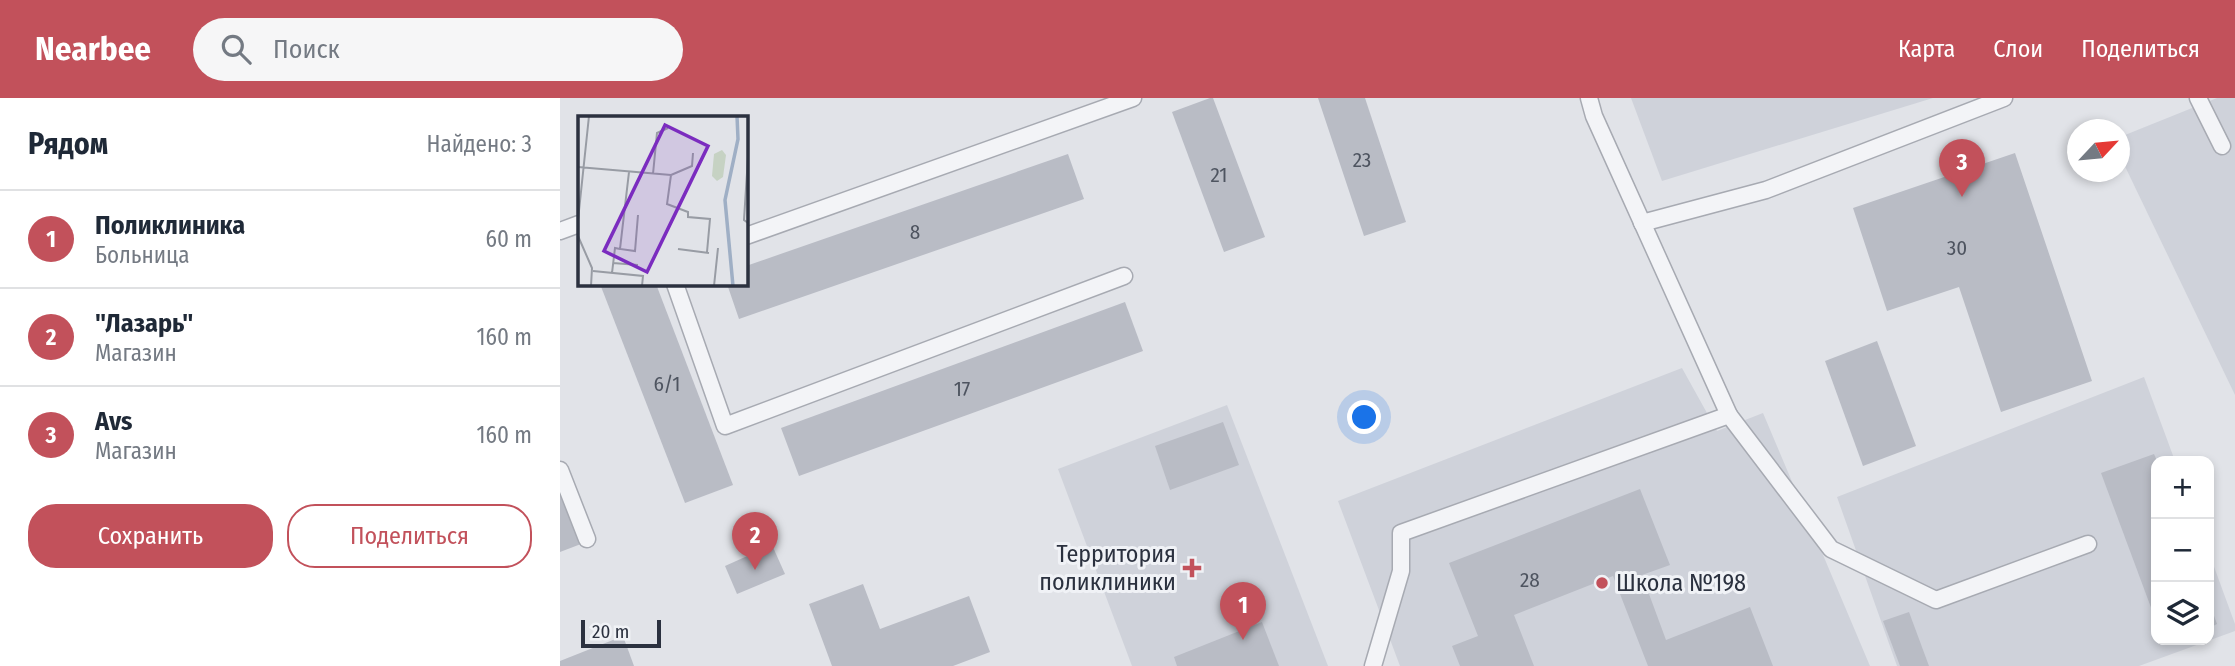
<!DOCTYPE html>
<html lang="ru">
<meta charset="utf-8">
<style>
body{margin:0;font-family:"Fira Sans Condensed",sans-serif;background:#f6f6f7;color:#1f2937}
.controls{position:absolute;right:21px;bottom:21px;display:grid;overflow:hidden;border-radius:14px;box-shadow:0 4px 10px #0003}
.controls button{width:63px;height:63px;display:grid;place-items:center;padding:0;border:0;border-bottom:2px solid #e0e1e3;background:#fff;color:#1f2937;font:35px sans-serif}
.compass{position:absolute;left:1507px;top:21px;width:63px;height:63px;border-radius:50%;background:#fff;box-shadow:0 4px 10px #0003;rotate:64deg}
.scale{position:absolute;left:21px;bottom:18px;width:80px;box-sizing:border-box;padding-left:7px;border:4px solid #2b313f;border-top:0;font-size:19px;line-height:24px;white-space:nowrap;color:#2b313f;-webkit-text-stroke:5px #f0f2f6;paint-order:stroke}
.you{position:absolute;left:805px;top:320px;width:24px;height:24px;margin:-18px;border:5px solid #fff;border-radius:50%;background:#1a73e8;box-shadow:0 0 0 10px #1a73e833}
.badge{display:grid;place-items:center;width:46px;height:46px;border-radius:50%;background:#c2515b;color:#fff;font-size:23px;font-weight:700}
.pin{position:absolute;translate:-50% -58px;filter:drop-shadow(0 2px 4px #0008)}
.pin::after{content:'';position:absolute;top:37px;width:24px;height:21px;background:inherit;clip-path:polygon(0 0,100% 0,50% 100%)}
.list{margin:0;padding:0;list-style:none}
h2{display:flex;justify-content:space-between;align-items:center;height:91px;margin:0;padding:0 28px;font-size:30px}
h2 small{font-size:23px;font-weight:400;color:#747a83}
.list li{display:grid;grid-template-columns:46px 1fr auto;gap:21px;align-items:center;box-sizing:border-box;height:98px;padding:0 28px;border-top:2px solid #e0e1e3}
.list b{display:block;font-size:26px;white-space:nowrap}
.list p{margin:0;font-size:23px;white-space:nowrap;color:#747a83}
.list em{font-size:23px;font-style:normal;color:#747a83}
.actions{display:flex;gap:14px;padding:21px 28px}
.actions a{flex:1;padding:16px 0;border:2px solid #c2515b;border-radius:28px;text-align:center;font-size:24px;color:#c2515b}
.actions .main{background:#c2515b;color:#fff}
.icon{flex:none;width:38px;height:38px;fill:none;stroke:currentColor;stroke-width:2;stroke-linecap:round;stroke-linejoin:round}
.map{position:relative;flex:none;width:1675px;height:568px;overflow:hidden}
header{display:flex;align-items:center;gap:42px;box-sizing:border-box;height:98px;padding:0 35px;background:#c2515b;color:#fff}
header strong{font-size:33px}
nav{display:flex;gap:38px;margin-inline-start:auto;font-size:24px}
.search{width:490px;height:63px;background:#f6f6f7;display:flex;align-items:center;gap:18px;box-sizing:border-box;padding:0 24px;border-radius:38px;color:#747a83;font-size:26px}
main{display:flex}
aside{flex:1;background:#fff}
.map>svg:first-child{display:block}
.built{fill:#cfd2da}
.building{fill:#b9bcc5}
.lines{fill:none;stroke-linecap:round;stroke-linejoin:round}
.lane-casing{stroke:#a7aab2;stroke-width:19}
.lane{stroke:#f3f4f7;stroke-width:16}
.poi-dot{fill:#c2515b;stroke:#f0f2f6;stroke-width:2.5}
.labels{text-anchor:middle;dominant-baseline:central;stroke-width:6;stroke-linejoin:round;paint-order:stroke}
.number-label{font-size:21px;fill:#4e5460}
.poi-label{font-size:24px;fill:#2b313f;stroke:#f0f2f6;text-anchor:end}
.inset-river{fill:none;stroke:#9fafc5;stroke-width:3.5}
.inset-road{fill:none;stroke:#989ca4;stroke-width:2}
.view{fill:#7b2cbf;fill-opacity:0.15;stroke:#7b2cbf;stroke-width:3.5}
.inset-edge{fill:none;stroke:#2b313f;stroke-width:3.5}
</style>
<header>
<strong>Nearbee</strong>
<div class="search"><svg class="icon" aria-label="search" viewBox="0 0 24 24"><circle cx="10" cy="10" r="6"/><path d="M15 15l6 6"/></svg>Поиск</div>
<nav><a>Карта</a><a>Слои</a><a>Поделиться</a></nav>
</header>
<main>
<aside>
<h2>Рядом<small>Найдено: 3</small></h2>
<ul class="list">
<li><span class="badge">1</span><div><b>Поликлиника</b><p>Больница</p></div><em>60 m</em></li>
<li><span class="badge">2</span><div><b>&quot;Лазарь&quot;</b><p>Магазин</p></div><em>160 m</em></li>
<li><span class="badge">3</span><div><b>Avs</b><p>Магазин</p></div><em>160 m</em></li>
</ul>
<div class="actions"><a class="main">Сохранить</a><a>Поделиться</a></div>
</aside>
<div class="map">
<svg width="1675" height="568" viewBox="0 0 1675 568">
<rect width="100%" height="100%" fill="#e1e3e8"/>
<g class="built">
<polygon points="1071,0 1373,0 1102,83"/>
<polygon points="1657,0 1675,0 1675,297 1560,58 1560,39"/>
<polygon points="1122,270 1157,333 1203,315 1310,568 840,568 778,403"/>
<polygon points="1584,279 1615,363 1596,363 1596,542 1649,542 1649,455 1675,526 1675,533 1579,568 1337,568 1277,399"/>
<polygon points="667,307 768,568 572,568 498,371"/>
</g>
<g class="building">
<polygon points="650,0 653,0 705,139 664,154 612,14"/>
<polygon points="758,0 805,0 846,124 804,138"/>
<polygon points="1455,55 1532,283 1441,314 1399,189 1327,213 1293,110"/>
<polygon points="508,56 524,101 179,221 167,186 186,186 186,168"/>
<polygon points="40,186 96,186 173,387 125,405"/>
<polygon points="565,204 583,253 239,378 221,330"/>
<polygon points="1317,243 1356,348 1303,368 1265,263"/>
<polygon points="663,324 679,367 610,392 595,348"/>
<polygon points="1594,356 1597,363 1596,523 1541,375"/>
<polygon points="1080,391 1110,467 1082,477 1106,542 1190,509 1213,568 1088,568 1053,478 954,517 974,568 900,568 892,548 918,538 889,465"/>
<polygon points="0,393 21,446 0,454"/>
<polygon points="212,447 225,476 177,496 165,468"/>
<polygon points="303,486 320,531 409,498 430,554 393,568 272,568 249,506"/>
<polygon points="1649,504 1657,526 1649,530"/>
<polygon points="1349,514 1369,568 1340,568 1323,523"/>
<polygon points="702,524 719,568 617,568 614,559"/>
<polygon points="63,538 74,568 0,568 0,563"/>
</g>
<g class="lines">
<g class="lane-casing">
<g id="lane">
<polyline points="1029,0 1034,18 1169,317"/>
<polyline points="1638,0 1662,48"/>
<polyline points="1082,125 1206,92 1444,0"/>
<polyline points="0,133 19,126"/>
<polyline points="186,138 573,0"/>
<polyline points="115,186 165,328 564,178"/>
<polyline points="0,372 27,441"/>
<polyline points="813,568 841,473 841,435 1169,317 1271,451 1376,502 1528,446"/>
</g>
</g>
<use href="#lane" class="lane"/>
</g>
<g class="poi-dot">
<path d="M628.5 459.5h7v7h7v7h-7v7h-7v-7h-7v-7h7z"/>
<circle cx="1042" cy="485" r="7"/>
</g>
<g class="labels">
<g class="number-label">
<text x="802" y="62">23</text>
<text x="659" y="77">21</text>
<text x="355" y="134">8</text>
<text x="1397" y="150">30</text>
<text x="107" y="286">6/1</text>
<text x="402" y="291">17</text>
<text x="970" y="482">28</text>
</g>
<g class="poi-label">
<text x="616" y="456">Территория<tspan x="616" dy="28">поликлиники</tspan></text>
<text x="1056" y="485" text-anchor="start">Школа №198</text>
</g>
</g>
<g transform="translate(18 18)">
<rect width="170" height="170" fill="#e1e3e8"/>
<path d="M144 34 148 39 145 61 139 65 134 60 136 38Z" fill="#c6d2c3"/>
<path class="inset-river" d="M155 170 147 84 160 23 159 0"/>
<path class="inset-road" d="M115 37 114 50 93 59 89 88 110 96V101L132 103 129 136M170 41 166 104 170 107M0 51 93 59M51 56 42 133 57 135 60 99M75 58 79 17 90 12M0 104 11 0M0 120 14 152 13 170M100 133 131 137M35 147 60 149M15 155 65 160 64 170M34 157 37 132 42 133M136 170 140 132"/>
<path class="view" d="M87 9 130 30 69 156 26 135Z"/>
<rect width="170" height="170" class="inset-edge"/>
</g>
</svg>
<div class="controls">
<button>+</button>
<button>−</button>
<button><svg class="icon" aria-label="layers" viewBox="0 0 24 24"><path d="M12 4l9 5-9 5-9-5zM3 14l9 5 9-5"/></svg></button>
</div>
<svg class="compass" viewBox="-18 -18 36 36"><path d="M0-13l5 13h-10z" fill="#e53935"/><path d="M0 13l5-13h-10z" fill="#747a83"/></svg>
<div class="scale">20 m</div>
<div class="you"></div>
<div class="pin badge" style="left:683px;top:542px">1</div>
<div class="pin badge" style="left:195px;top:472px">2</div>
<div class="pin badge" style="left:1402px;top:99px">3</div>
</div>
</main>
